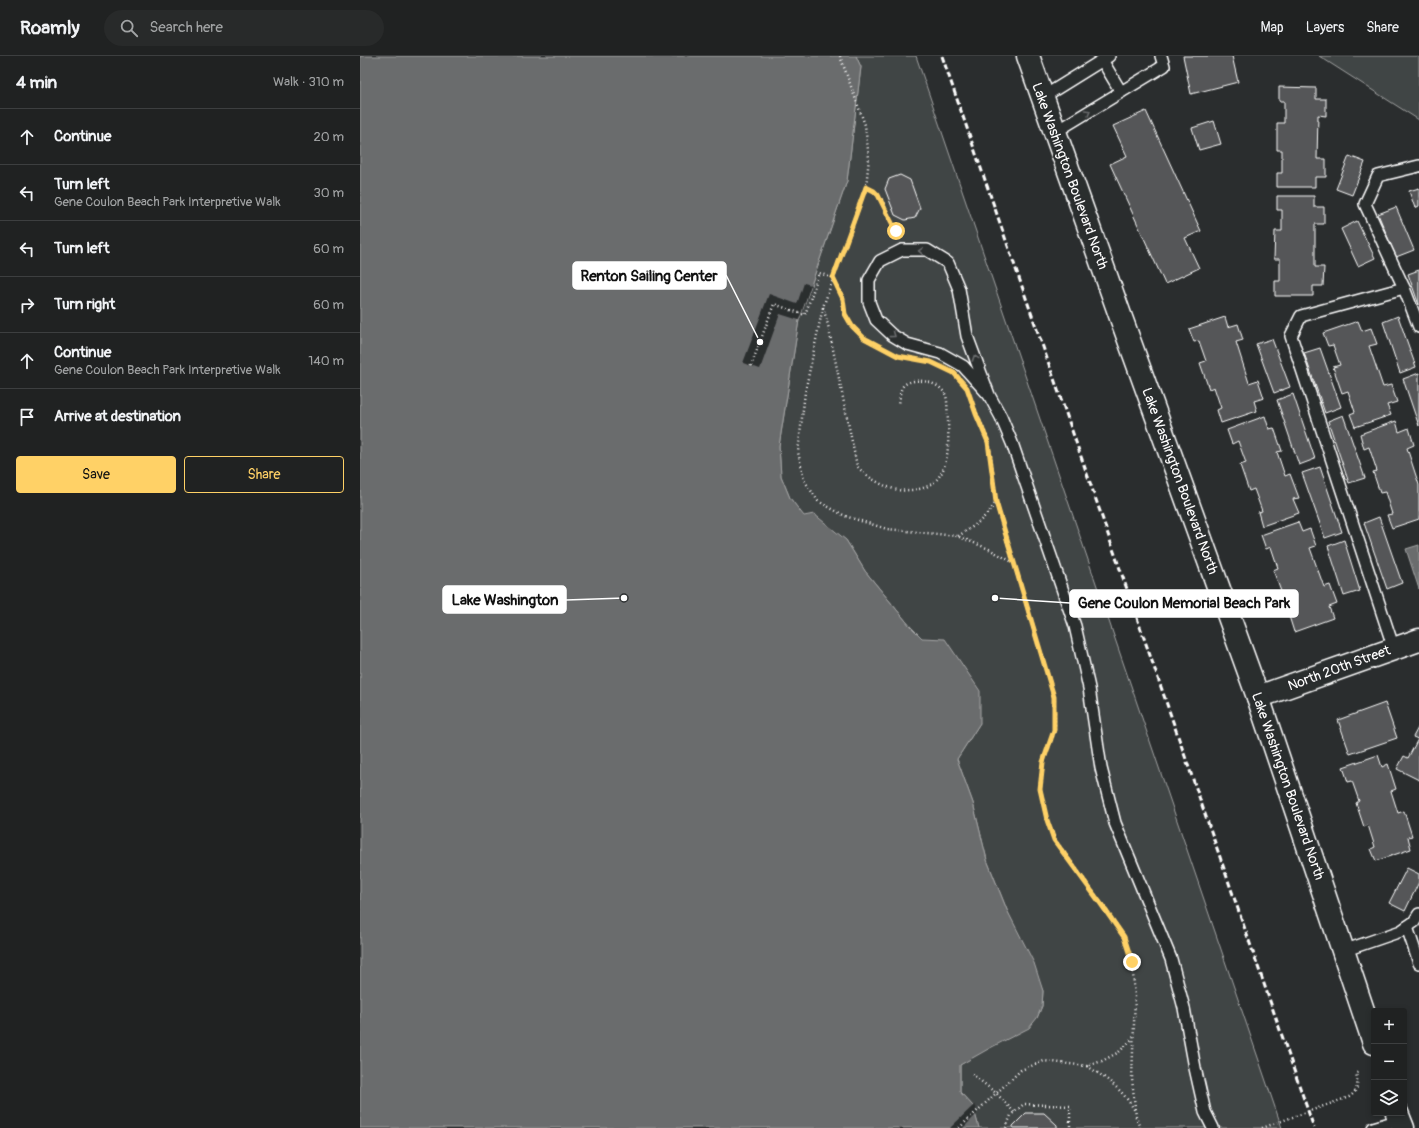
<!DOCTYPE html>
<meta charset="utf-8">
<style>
body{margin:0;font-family:Pangolin,sans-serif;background:#282a2a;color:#f1f3f6}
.controls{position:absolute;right:12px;bottom:12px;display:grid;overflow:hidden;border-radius:4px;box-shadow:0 2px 6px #0003}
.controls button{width:36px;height:36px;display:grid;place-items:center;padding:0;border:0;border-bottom:1px solid #3d3f40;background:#202222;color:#f1f3f6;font:20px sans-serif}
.stop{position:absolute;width:12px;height:12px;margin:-9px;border:3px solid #ffd166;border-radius:50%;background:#fff}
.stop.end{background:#ffd166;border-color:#fff;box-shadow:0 1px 4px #0008}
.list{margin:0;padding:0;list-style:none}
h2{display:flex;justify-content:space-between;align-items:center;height:52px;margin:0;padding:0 16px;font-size:17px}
h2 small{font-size:13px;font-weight:400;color:#a2a4a5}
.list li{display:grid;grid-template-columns:26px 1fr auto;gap:12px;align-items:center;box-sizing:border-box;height:56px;padding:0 16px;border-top:1px solid #3d3f40}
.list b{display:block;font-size:15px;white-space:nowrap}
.list p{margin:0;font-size:13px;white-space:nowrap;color:#a2a4a5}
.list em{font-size:13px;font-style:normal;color:#a2a4a5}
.actions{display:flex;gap:8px;padding:12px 16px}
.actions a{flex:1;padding:9px 0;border:1px solid #ffd166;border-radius:4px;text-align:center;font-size:14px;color:#ffd166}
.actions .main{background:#ffd166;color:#111}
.icon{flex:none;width:22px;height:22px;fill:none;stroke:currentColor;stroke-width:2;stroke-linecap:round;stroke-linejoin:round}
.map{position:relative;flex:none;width:1059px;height:1072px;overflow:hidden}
header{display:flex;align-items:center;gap:24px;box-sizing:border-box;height:56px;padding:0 20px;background:#202222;border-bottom:1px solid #3d3f40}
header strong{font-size:19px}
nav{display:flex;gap:22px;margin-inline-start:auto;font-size:14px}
.search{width:280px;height:36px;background:#282a2a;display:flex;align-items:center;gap:10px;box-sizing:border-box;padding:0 14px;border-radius:22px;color:#a2a4a5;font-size:15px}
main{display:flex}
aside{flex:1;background:#202222}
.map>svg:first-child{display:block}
.green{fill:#414445;stroke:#a0a2a2}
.water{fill:#6a6c6d;stroke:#a6a7a7}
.pier{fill:#2a2d2e}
.building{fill:#555758;stroke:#fff}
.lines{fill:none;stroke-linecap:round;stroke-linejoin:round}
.lane-casing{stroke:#fff;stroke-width:14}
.street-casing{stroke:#fff;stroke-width:25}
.secondary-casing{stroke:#fff;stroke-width:25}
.path{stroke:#fff;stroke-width:2.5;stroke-dasharray:1 3;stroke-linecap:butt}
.lane{stroke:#2a2d2e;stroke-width:11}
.street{stroke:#2a2d2e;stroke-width:22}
.secondary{stroke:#2a2d2e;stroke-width:22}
.rail{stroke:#fff;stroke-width:3;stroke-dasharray:6 3;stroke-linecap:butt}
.oneway{stroke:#6a6c6d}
.route{stroke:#ffd166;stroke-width:5}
.labels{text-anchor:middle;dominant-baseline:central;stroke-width:3.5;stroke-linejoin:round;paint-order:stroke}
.street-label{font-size:14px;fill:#fff;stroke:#2a2d2e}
.leader{fill:none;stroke:#fff;stroke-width:1.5}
.callout-dot{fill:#fff;stroke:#2a2d2e;stroke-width:1.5}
.callout{fill:#fff;stroke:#fff;stroke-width:1.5}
.callout-label{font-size:15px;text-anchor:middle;font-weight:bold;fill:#111}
</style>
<header>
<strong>Roamly</strong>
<div class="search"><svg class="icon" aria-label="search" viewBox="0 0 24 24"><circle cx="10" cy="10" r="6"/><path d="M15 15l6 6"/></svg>Search here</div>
<nav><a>Map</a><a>Layers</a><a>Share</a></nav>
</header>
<main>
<aside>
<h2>4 min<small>Walk · 310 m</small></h2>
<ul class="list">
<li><svg class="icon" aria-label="ahead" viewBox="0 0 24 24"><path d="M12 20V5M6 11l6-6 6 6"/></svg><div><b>Continue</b></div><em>20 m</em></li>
<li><svg class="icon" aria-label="left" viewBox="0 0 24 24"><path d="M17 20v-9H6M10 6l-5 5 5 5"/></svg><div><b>Turn left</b><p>Gene Coulon Beach Park Interpretive Walk</p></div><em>30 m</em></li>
<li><svg class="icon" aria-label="left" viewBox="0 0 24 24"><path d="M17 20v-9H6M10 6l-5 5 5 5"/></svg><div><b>Turn left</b></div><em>60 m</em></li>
<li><svg class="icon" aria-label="right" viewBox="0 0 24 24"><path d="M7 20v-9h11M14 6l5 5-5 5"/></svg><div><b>Turn right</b></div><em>60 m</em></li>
<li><svg class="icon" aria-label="ahead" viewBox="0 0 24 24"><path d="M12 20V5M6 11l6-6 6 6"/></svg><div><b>Continue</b><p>Gene Coulon Beach Park Interpretive Walk</p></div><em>140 m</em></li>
<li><svg class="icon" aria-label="arrive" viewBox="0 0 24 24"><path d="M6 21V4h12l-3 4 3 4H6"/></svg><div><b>Arrive at destination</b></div></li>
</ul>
<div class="actions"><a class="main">Save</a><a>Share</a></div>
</aside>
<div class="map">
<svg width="1059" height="1072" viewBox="0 0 1059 1072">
<rect width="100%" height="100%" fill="#2a2d2e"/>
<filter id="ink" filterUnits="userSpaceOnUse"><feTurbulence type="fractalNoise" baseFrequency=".025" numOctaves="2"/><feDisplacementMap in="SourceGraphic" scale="8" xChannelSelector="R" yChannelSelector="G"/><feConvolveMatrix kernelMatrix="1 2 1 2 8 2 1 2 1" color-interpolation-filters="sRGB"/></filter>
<g filter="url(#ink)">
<g class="green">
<polygon points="496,0 556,0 922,1072 619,1072 613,1050 600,1036 600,1009 677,962 682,950 683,935 647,854 627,804 613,747 597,703 620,667 562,582 550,570 505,515 486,484 444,461 430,442 421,420 419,390 439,264 487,125 501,11"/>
<polygon points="959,0 1059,0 1059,64"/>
</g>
<g class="water">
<polygon points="0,0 496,0 501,11 487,125 439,264 419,390 421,420 430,442 444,460 454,458 486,484 505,515 550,570 562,582 585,583 620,635 620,667 597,703 613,747 627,804 647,854 674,907 683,935 682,950 677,962 669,972 630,992 600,1009 600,1036 613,1050 619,1072 0,1072"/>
<polygon points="1059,489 1059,533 1046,493"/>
</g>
<g class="pier">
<polygon points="444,227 451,229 439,264 420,258 400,313 383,307 409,238 437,248"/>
<polygon points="614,1049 616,1051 617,1058 603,1072 590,1072"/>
</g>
<g class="building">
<polygon points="823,0 872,0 878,26 831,38"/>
<polygon points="919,31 956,32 956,43 966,43 966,60 958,59 957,103 966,103 966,121 955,121 955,131 917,131 917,117 922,117 922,94 917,94 917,67 924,67 924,45 919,45"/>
<polygon points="786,55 841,175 825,182 839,212 805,228 750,108 767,100 753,70"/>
<polygon points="854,65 861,88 839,94 832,72"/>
<polygon points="989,100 1005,106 992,139 976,133"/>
<polygon points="540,119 550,124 560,152 555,162 545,164 535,159 525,133 529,123"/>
<polygon points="1059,132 1059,150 1055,152 1049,135"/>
<polygon points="917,140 954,140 954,151 964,151 964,168 955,168 955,211 964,211 963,230 953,230 953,240 915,240 915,225 920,225 920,203 914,203 915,175 922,175 922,154 917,154"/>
<polygon points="1036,151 1054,194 1036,201 1018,158"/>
<polygon points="997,165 1015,202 998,210 981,173"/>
<polygon points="1059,214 1059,249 1048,218"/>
<polygon points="1038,260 1056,311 1040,317 1023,266"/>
<polygon points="865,261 868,271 878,268 883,284 876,286 889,327 898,324 904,342 894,345 897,355 861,367 857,354 861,352 854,331 849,333 840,307 846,305 839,285 834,286 829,273"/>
<polygon points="998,265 1002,275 1011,272 1017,288 1009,290 1023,331 1031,329 1037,346 1027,349 1031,359 995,371 990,358 995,356 988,335 982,337 973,311 980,309 973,289 968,290 963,277"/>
<polygon points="912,283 930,331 914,337 896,288"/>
<polygon points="960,292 981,351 965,357 944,297"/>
<polygon points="1059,317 1059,370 1043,323"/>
<polygon points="933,338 955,403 939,409 917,344"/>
<polygon points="983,359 1005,422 989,427 968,365"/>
<polygon points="905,360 909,373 914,372 922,395 917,396 925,420 930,418 939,442 933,443 939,457 902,470 898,456 902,455 894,433 889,435 880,409 886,407 878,385 872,388 867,374"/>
<polygon points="1036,365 1039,376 1049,372 1054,389 1047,392 1059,429 1059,463 1032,472 1027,459 1032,458 1025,436 1020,437 1013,416 1017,415 1009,391 1004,393 1000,378"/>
<polygon points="960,411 982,476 965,482 942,417"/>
<polygon points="1019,461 1042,527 1027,533 1004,467"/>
<polygon points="938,466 942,476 950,473 956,490 950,492 964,531 970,529 977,548 969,551 973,562 934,576 928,557 933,556 927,536 922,538 913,514 918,512 911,491 906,493 901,479"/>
<polygon points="984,484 1000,535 984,540 968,490"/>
<polygon points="1025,647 1037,682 990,698 978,664"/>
<polygon points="1059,670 1059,724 1037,713 1044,700 1048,702 1058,683 1053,681"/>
<polygon points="1018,699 1022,711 1028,708 1036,733 1031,735 1038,757 1044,755 1052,780 1048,781 1051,793 1016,805 1011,793 1015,791 1008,769 1004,771 996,747 999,745 992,725 988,726 983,711"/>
<polygon points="1047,812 1059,818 1059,826 1045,855 1029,847"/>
<polygon points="666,1057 684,1057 697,1069 697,1072 653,1072 653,1070"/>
</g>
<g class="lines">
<g class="lane-casing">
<g id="lane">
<polyline points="742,4 761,36"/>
<polyline points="683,41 749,0"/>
<polyline points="695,76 804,10 801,0"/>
<polyline points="1059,110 1018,120 1005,148 1044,232 1059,271"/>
<polyline points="629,339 603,310 580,297 547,288 532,279 516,264 509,246 509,224 520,205 542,194 567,194 588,207 599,233 607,280 629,339 641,361 652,387 715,570 729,632 741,712 755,767 811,903 824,952 835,1012 845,1056 853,1072"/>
<polyline points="1034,593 931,280 941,260 1044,232"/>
<polyline points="1047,871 1059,907"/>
<polyline points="983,895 1041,875 1054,866 1059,858"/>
<polyline points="1013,1072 1040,1064"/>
</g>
</g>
<g class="street-casing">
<polyline id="street" points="898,641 1059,584"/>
</g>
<g class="secondary-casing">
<g id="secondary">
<polyline points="668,0 760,259 898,641 1014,987"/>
<polyline points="1037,1057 1043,1072"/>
</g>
</g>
<g class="path">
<polyline points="480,0 505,69 509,102 506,131 463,251 445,336 438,396 444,424 458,445 485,460 527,473 597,480 629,493 654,507 694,641 695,674 683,706 680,733 687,763 695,784 741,847 764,881 772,906 775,940 772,1023 776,1061 780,1072"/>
<polyline points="506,131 514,135 522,144 537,179"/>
<path d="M463 251 468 269 497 410C506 421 524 431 538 434 542 435 547 434 551 434 590 432 589 395 588 364 587 357 588 346 586 340 581 326 555 320 544 329 539 334 540 343 539 349"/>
<polyline points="391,310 414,248 445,259 459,217 473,222 483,243 485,258 492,270 504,282 517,289"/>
<polyline points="612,346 629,386 636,446 653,506"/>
<path d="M598 480C616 469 624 464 636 446"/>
<path d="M727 1010C749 1024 762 1033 775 1055"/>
<polyline points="612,1018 636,1037 654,1056"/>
<polyline points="599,1072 661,1014 684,1005 727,1010 742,1005 759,996 773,982"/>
<polyline points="646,1072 651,1059 664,1048 710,1050 710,1072"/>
<path d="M902 1072 989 1041C999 1035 998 1027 996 1017L1000 1016"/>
</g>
<use href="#lane" class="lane"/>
<use href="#street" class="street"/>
<use href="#secondary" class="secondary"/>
<polyline class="rail" points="582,0 954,1072"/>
</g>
<defs><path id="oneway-chevron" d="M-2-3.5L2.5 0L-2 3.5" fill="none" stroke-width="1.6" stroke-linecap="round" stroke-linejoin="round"/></defs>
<g class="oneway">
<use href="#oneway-chevron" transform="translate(728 56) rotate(-31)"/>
<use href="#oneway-chevron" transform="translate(561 195) rotate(-177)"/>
<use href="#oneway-chevron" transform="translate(533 279) rotate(36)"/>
<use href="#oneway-chevron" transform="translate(615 302) rotate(-110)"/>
</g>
</g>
<g class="lines" filter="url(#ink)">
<polyline class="route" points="536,175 518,139 514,135 506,131 473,222 483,243 485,258 492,270 504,282 538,300 571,306 594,317 607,332 616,358 628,386 636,446 694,641 694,674 683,706 680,733 687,764 694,784 741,848 764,881 772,906"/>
</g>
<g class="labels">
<g class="street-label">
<text transform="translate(710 120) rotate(70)">Lake Washington Boulevard North</text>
<text transform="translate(820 425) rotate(70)">Lake Washington Boulevard North</text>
<text transform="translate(979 612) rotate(-20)">North 20th Street</text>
<text transform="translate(928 730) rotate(71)">Lake Washington Boulevard North</text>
</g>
</g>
<path class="leader" d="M400 286L366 219M264 542L206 544M635 542L710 547"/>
<g class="callout-dot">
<circle cx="400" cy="286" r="4"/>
<circle cx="264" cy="542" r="4"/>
<circle cx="635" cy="542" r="4"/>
</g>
<g class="callout">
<rect x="213" y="206" width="153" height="27" rx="4"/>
<rect x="83" y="530" width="123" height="27" rx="4"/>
<rect x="710" y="534" width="228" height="27" rx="4"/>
</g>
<g class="callout-label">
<text x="289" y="225">Renton Sailing Center</text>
<text x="145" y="549">Lake Washington</text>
<text x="824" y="552">Gene Coulon Memorial Beach Park</text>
</g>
</svg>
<div class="controls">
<button>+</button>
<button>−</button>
<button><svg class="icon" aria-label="layers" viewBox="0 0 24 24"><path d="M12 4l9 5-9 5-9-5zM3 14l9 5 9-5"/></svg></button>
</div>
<div class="stop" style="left:536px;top:175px"></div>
<div class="stop end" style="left:772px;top:906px"></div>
</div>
</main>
